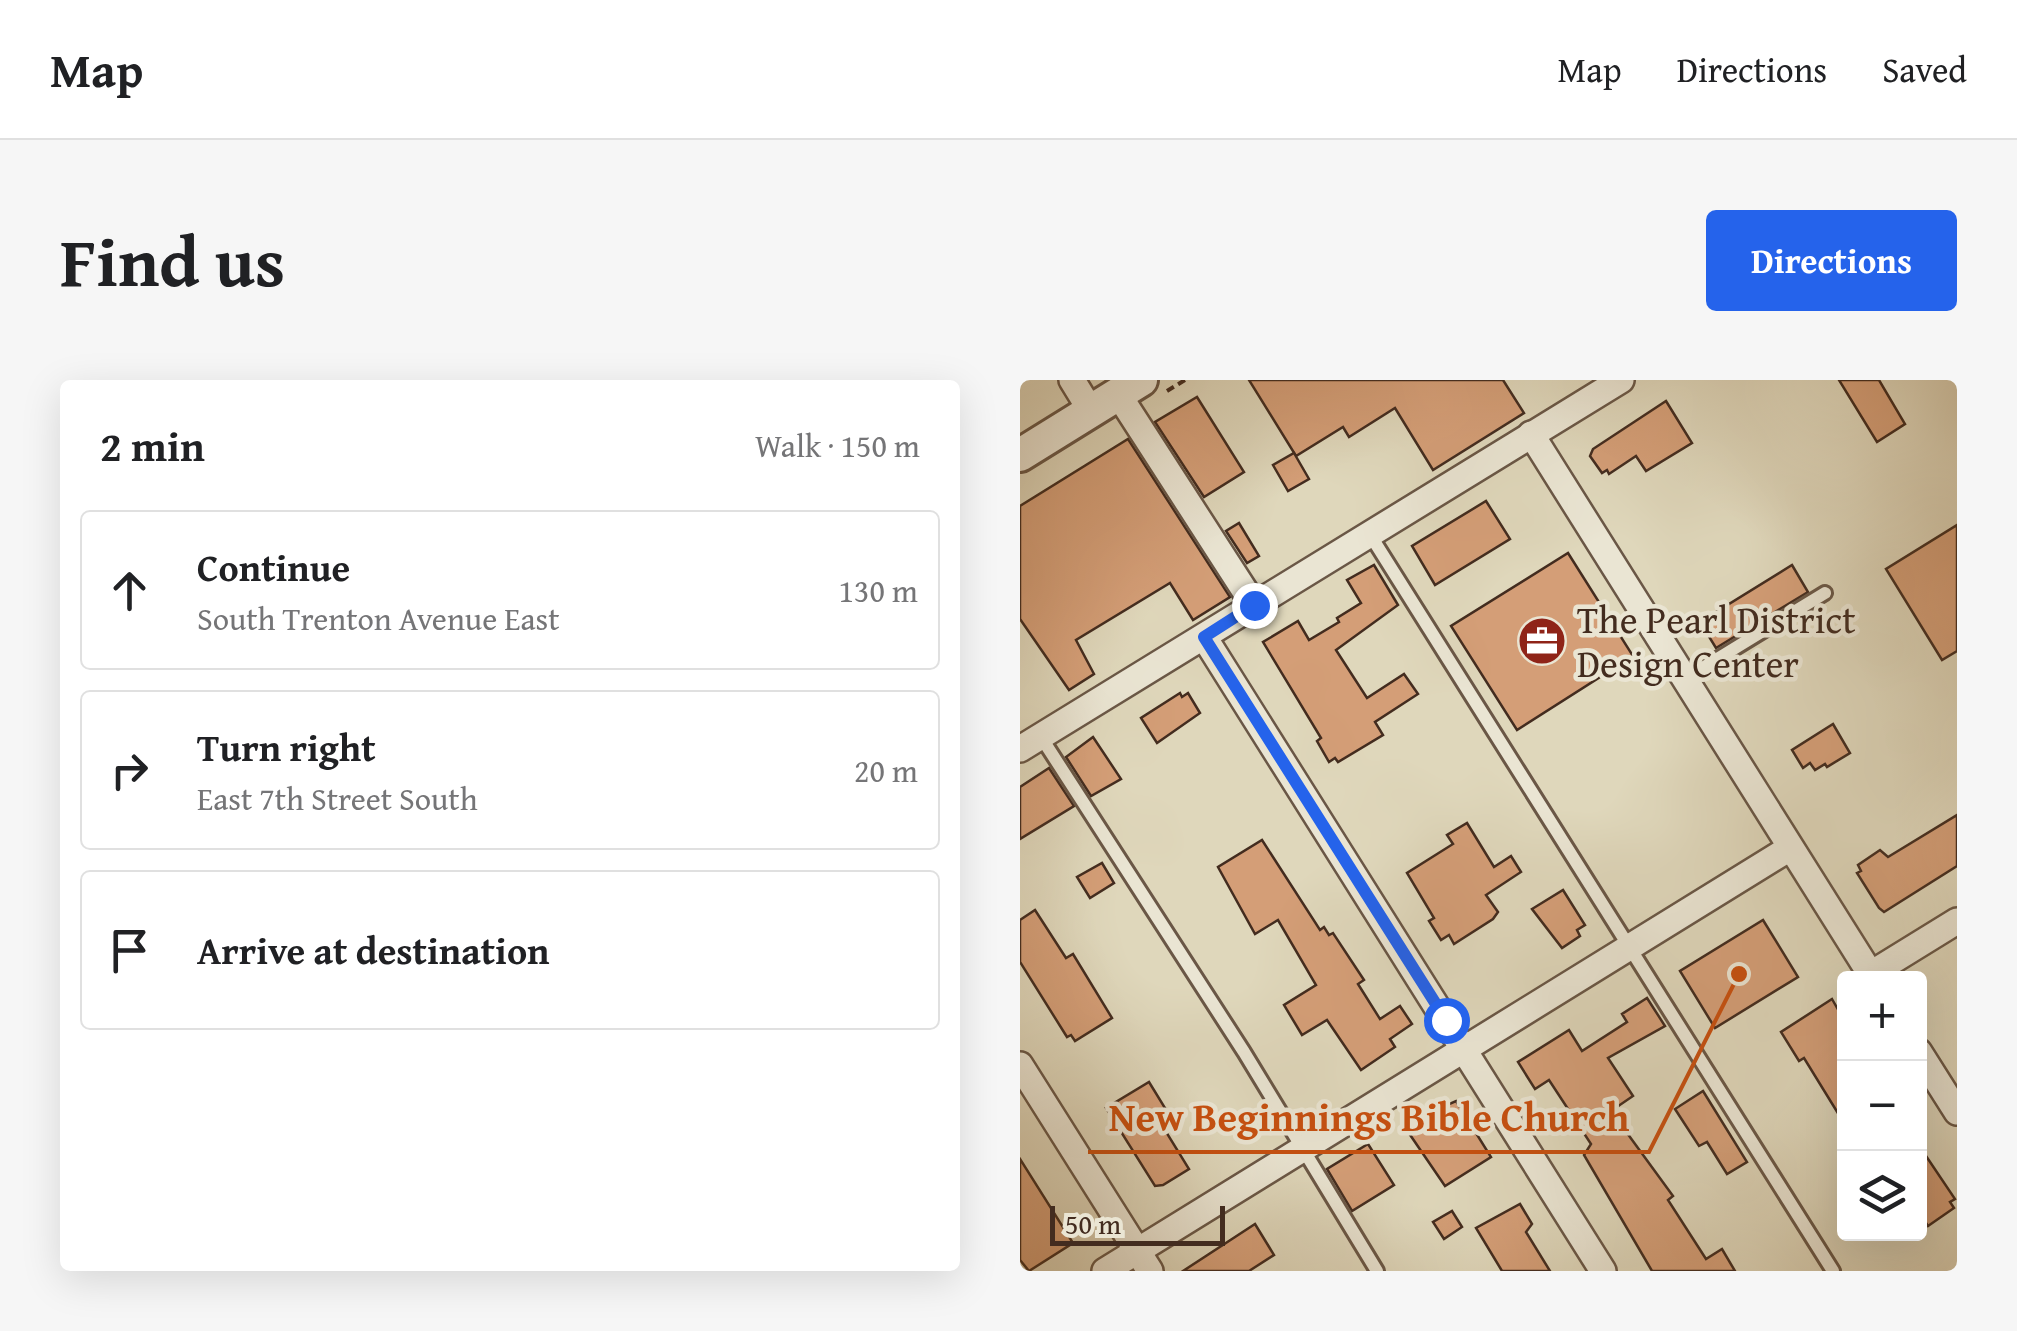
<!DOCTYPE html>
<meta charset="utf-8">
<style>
body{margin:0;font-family:"Gentium Book Plus",serif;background:#f6f6f6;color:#202124}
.controls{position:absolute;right:30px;bottom:30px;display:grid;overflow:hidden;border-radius:10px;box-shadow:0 10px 40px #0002}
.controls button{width:90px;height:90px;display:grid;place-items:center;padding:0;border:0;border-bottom:2px solid #e0e0e0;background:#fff;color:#202124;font:50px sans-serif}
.scale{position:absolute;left:30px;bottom:25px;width:175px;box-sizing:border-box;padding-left:10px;border:5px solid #432c1f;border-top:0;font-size:28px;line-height:35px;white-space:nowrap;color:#432c1f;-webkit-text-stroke:8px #eae5d3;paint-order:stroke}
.stop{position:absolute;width:30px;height:30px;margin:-22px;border:8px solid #2563eb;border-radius:50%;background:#fff}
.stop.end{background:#2563eb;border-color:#fff;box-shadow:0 2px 10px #0008}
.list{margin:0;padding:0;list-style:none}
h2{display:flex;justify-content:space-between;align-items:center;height:130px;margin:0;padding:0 40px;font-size:42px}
h2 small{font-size:32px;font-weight:400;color:#757577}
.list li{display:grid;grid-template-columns:65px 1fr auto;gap:30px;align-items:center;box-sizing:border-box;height:160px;margin:0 20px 20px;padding:0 20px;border:2px solid #e0e0e0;border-radius:10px}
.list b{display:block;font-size:38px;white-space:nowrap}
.list p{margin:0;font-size:32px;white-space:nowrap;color:#757577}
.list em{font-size:32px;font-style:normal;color:#757577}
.icon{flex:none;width:55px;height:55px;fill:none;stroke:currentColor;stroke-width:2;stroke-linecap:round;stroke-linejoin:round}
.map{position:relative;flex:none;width:937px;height:891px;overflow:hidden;border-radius:10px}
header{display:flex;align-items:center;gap:60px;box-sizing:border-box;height:140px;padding:0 50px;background:#fff;border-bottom:2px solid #e0e0e0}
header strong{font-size:48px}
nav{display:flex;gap:55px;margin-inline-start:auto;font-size:35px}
.intro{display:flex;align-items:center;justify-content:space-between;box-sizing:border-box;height:240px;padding:0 60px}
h1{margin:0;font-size:70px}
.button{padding:25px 45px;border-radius:10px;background:#2563eb;color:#fff;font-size:35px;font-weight:700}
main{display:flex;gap:60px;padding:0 60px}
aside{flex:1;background:#fff;border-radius:10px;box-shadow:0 10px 40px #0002}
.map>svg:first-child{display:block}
.building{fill:#d49e77;stroke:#432c1f;stroke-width:2.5}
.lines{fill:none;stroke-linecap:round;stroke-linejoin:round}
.service-casing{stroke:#6a5746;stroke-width:18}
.minor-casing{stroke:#6a5746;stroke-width:30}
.tertiary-casing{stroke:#6a5746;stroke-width:38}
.path{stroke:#432c1f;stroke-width:4;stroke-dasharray:8 5;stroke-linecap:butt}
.service{stroke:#eae5d3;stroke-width:12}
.minor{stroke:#eae5d3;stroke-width:25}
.tertiary{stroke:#eae5d3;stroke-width:32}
.route{stroke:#2563eb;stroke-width:12}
.labels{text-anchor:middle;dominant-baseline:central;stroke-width:9;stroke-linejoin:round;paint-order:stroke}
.poi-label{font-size:38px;fill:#432c1f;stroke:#eae5d3;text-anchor:start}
.leader{fill:none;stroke:#c75010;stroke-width:4}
.callout-dot{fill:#c75010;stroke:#eae5d3;stroke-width:4}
.callout-label{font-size:40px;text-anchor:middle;font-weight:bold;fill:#c75010;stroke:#eae5d3;stroke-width:9;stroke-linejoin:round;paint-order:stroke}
</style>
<header>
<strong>Map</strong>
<nav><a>Map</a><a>Directions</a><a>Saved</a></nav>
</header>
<div class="intro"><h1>Find us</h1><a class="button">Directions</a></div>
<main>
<aside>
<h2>2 min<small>Walk · 150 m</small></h2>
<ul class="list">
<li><svg class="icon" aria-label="ahead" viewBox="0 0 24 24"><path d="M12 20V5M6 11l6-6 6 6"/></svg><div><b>Continue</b><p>South Trenton Avenue East</p></div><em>130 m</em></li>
<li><svg class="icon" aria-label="right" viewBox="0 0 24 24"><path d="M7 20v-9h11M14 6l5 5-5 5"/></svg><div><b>Turn right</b><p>East 7th Street South</p></div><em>20 m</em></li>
<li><svg class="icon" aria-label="arrive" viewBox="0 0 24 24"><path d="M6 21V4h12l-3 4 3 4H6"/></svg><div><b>Arrive at destination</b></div></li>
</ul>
</aside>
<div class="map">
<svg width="937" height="891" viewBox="0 0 937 891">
<rect width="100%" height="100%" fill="#dfd7bb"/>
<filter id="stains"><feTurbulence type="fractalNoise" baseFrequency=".002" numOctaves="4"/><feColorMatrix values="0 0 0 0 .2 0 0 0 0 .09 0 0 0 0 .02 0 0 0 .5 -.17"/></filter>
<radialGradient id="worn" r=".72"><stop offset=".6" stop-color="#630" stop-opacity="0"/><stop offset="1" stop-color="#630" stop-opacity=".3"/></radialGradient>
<g class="building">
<polygon points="229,0 483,0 504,33 413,90 375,28 329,57 323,47 276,76"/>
<polygon points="819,0 859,0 885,44 857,62"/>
<polygon points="177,17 224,92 184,117 135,42"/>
<polygon points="646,21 672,63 626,91 616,76 589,94 587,90 582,93 570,76 573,69"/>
<polygon points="108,59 210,217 173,240 150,203 56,260 74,294 49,310 0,239 0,126"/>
<polygon points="274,73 289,99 268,111 253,85"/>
<polygon points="466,121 490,159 415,205 392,166"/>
<polygon points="219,143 239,176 227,183 206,151"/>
<polygon points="937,145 937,271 922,280 866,189"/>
<polygon points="548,173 613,276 497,350 431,246"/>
<polygon points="354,185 378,225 316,270 347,318 384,294 398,314 355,342 363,355 318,382 315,378 309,382 297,361 301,358 243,262 278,241 289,260 319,242 317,238 341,223 327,200"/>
<polygon points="772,185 788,212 696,268 680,242"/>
<polygon points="160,313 162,317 168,313 180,333 137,363 121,338"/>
<polygon points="813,344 830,373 807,387 805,384 795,390 790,383 783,388 772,370"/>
<polygon points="73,357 101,399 71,416 46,377"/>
<polygon points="29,388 54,426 0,459 0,407"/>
<polygon points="937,435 937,486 864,532 859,528 837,493 841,491 838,485 860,470 868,477"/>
<polygon points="447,443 474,487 491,476 501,492 466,515 478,532 473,539 434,564 429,555 421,560 409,541 414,538 387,493 433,464 427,455"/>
<polygon points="242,460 300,550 304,547 309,555 313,553 344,600 338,604 360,639 380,626 392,644 370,659 375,667 341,690 307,640 282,655 264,625 296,605 258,540 235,554 198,487"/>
<polygon points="82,483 94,503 70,518 57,497"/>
<polygon points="543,510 565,545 557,550 560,556 542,568 512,529"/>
<polygon points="15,530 46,578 53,574 92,638 55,661 51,655 47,657 0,582 0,540"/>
<polygon points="743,540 778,597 695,648 660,591"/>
<polygon points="627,618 645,646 588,678 613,716 591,731 653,816 648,820 686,879 702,869 715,891 632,891 564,775 571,764 529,700 515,709 498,682 549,650 562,671 607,642 602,634"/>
<polygon points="812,619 824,640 824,743 784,678 779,681 761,652"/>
<polygon points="129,702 145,728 135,734 169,789 143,805 135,806 86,728"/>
<polygon points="683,711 727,782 707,794 687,762 679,766 655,729"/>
<polygon points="436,721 471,777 425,806 382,743 412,724 416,730"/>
<polygon points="348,764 374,805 332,831 307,789"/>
<polygon points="900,767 935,819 930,822 934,828 908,846 900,834"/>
<polygon points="0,779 53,863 9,891 0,880"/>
<polygon points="500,824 512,844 506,852 530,891 482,891 456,848"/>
<polygon points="432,831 442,847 424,859 413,842"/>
<polygon points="235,844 254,875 229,891 163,891"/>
</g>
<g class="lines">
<g class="service-casing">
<g id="service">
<polyline points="349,153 813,891"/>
<polyline points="663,300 805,213"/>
<polyline points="21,357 224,672 357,891"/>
</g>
</g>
<g class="minor-casing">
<g id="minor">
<polyline points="52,0 71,31"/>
<polyline points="98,14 234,225"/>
<polyline points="511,54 853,598"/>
<polyline points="184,257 583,891"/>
<polyline points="0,369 601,0"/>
<polyline points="851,594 937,541"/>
<polyline points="899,672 937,732"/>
<polyline points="0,685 130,891"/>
<polyline points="85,891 770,468"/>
</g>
</g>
<g class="tertiary-casing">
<polyline id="tertiary" points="0,75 121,0"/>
</g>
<polyline class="path" points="147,11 165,0"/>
<use href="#service" class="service"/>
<use href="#minor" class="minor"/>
<use href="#tertiary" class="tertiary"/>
</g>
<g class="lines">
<polyline class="route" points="234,225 184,257 426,640"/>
</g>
<defs>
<g id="office-disc" transform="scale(2.5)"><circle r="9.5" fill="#8f2418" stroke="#eae5d3"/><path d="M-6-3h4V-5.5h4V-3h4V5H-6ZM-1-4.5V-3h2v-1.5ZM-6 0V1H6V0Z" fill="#fff"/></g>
</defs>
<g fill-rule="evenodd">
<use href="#office-disc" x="522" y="261"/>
</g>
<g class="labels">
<g class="poi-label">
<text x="557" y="239">The Pearl District<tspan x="557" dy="44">Design Center</tspan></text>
</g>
</g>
<path class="leader" d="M719 594L629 772H68"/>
<circle class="callout-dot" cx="719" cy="594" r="10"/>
<g class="callout-label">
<text x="349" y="751">New Beginnings Bible Church</text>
</g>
<rect width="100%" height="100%" filter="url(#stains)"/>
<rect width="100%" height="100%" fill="url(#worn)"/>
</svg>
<div class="controls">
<button>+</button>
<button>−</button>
<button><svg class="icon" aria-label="layers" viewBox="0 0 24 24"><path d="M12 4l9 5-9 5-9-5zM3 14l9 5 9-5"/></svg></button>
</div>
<div class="scale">50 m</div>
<div class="stop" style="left:426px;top:640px"></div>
<div class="stop end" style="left:234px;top:225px"></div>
</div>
</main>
